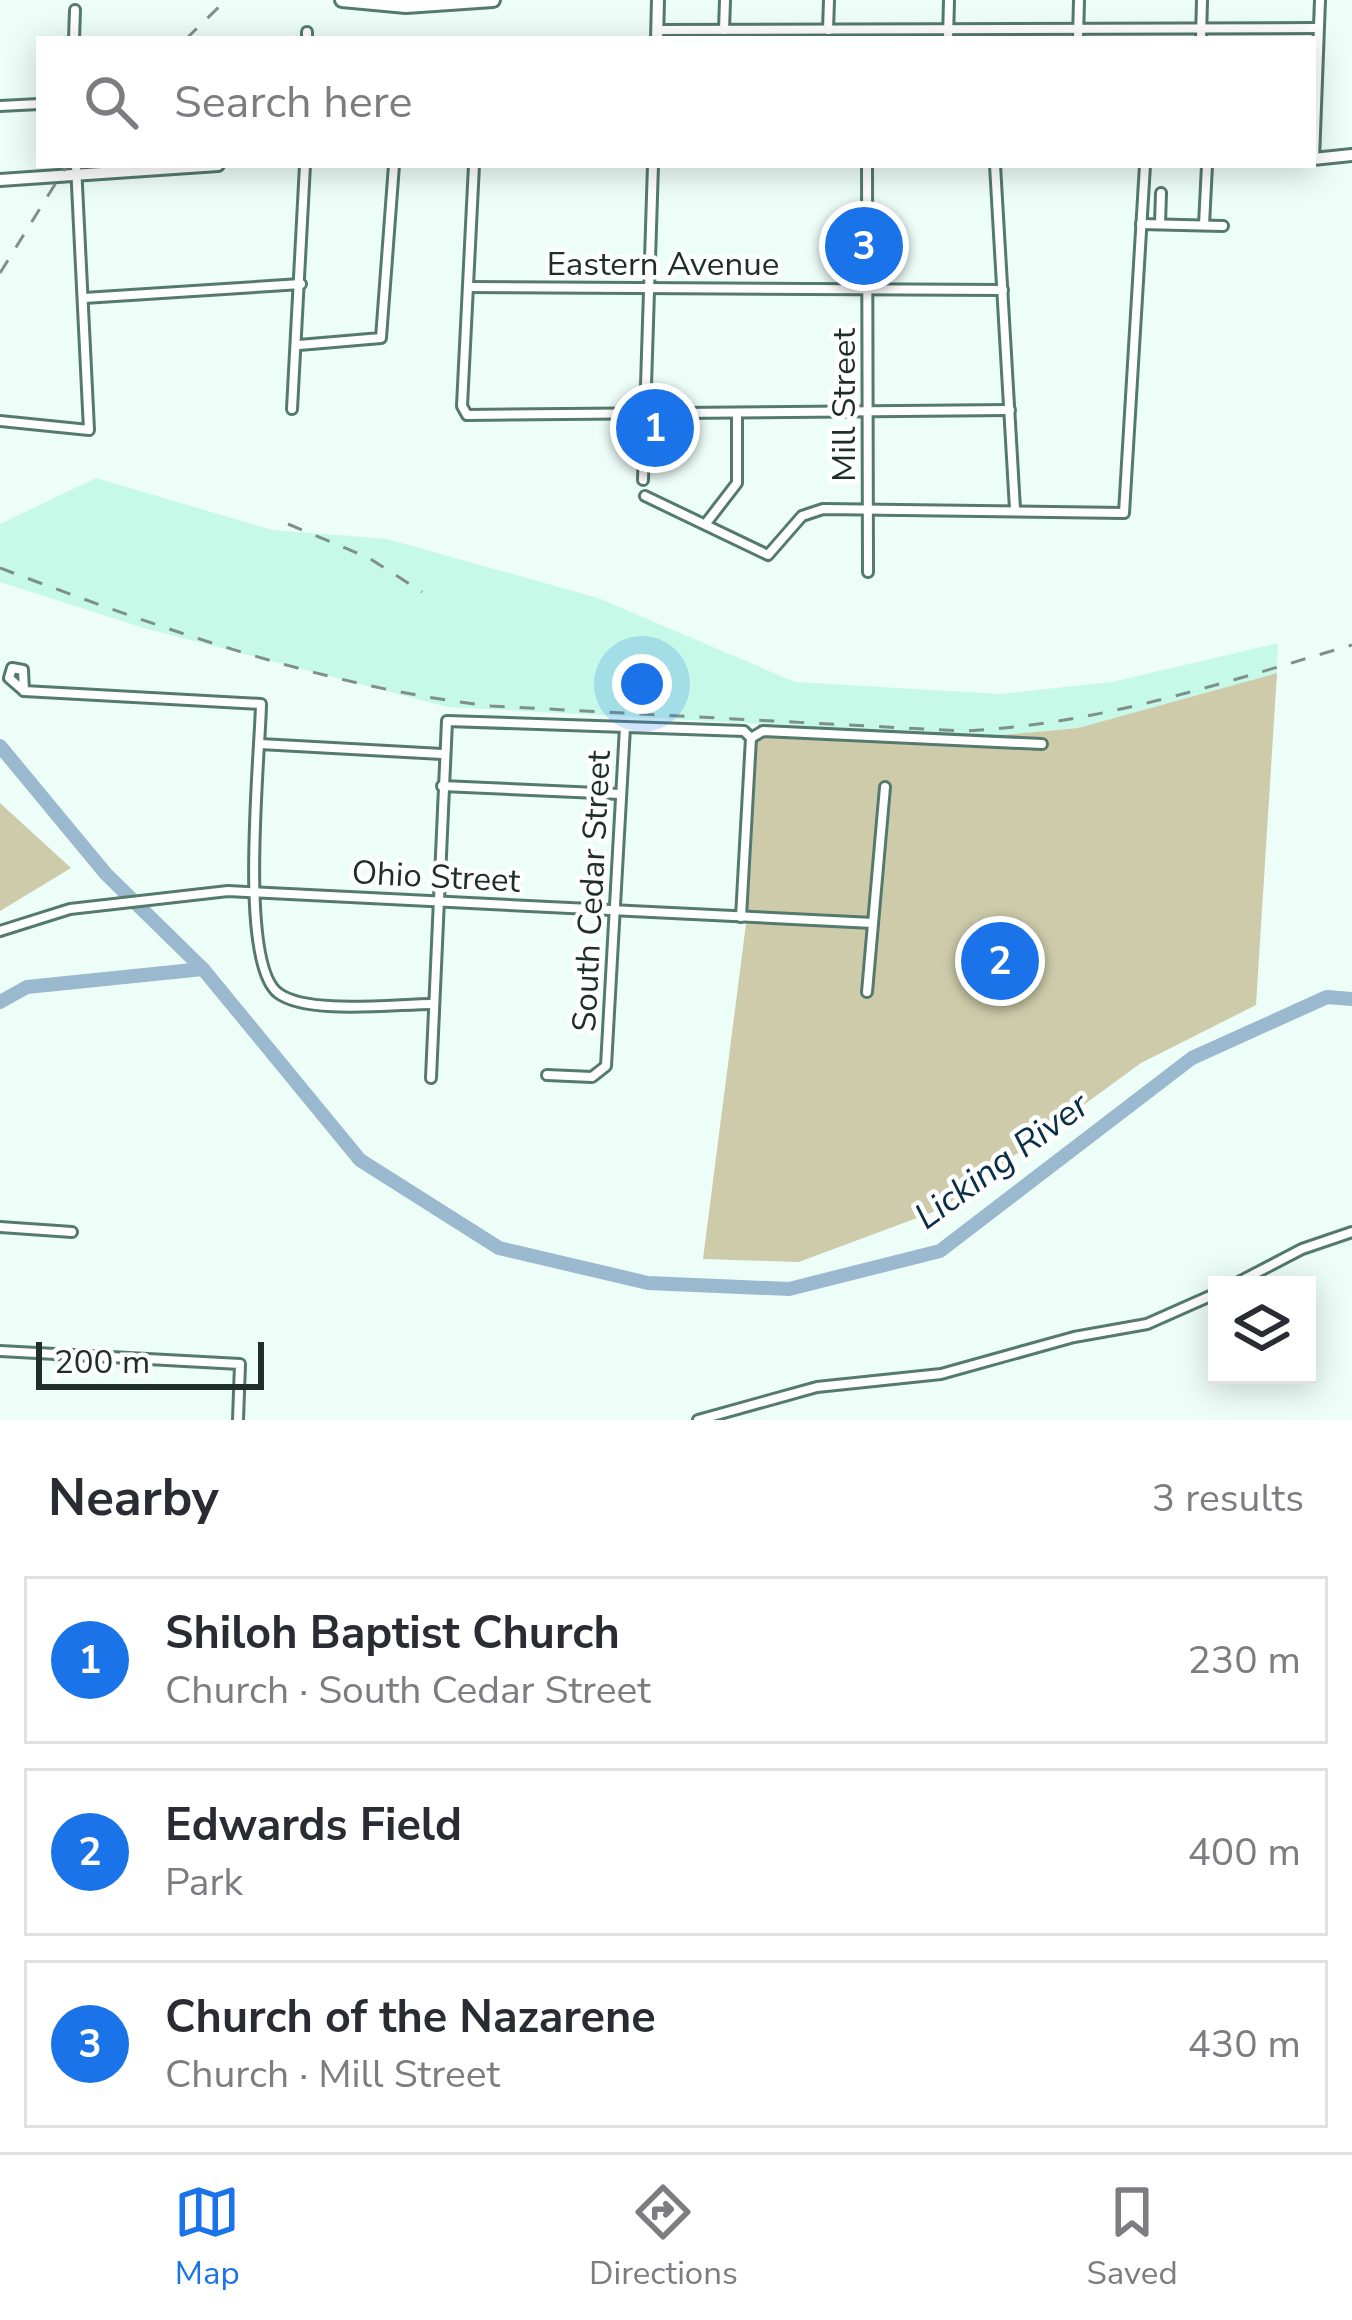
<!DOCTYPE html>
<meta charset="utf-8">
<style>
body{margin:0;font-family:"Nunito Sans",sans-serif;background:#f7f7f7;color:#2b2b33}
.controls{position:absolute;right:36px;bottom:36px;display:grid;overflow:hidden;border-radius:0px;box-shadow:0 6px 30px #0003}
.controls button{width:108px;height:108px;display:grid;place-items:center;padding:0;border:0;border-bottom:3px solid #e1e1e2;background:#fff;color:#2b2b33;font:60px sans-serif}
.scale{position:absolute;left:36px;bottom:30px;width:228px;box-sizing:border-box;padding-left:12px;border:6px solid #1e2e28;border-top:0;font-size:33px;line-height:42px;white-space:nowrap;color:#1e2e28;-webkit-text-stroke:9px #fff;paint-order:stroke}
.you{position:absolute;left:642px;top:684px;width:42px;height:42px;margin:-30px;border:9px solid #fff;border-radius:50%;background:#1a73e8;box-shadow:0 0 0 18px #1a73e833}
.badge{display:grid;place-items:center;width:78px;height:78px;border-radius:50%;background:#1a73e8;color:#fff;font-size:39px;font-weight:700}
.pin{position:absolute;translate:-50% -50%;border:6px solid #fff;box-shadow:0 3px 12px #0006}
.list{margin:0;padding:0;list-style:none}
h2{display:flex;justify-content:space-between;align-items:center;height:156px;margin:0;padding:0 48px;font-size:51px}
h2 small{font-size:39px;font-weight:400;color:#7c7c81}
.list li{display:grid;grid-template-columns:78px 1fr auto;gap:36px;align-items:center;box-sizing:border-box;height:168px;margin:0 24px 24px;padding:0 24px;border:3px solid #e1e1e2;border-radius:0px}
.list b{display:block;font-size:45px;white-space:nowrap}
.list p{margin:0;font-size:39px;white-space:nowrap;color:#7c7c81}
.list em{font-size:39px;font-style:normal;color:#7c7c81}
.icon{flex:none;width:66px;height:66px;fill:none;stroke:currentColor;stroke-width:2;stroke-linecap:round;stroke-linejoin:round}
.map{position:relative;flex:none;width:1352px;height:1420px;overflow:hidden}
.search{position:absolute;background:#fff;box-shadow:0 6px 30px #0003;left:36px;right:36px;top:36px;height:132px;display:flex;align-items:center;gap:30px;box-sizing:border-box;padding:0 42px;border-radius:0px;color:#7c7c81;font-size:45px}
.sheet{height:732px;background:#fff}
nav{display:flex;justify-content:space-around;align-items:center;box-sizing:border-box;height:168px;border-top:3px solid #e1e1e2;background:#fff;font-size:33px;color:#7c7c81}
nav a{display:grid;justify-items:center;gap:6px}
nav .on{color:#1a73e8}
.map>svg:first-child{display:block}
.built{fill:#c6f9e8}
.green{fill:#cdcbaa}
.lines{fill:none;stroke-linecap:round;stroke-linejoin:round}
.river{stroke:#9ab8ce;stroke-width:14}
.minor-casing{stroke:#547a6d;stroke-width:14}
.major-casing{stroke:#547a6d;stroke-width:16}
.highway-casing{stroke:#547a6d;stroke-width:18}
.minor{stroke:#fff;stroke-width:8}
.major{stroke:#fff;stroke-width:10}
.highway{stroke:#fff;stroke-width:12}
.rail{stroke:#7f8f89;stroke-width:3;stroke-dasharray:15 15;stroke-linecap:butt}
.labels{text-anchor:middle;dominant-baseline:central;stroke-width:9;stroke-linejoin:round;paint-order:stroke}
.street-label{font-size:33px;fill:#1e2e28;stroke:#fff}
.water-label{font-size:36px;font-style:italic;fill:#093048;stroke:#fff}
</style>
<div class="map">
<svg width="1352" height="1420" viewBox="0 0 1352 1420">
<rect width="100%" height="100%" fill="#edfdf7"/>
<polygon class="built" points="96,478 272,530 387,539 598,598 795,682 1000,694 1112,682 1278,643 1277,673 1078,728 990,736 448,707 144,628 0,582 0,524"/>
<g class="green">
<polygon points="1277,673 1256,1005 1141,1063 941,1209 799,1262 703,1259 747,916 758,724 990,736 1078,728"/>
<polygon points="0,803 71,868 0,911"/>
</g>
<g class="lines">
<g class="river">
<polyline points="0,746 106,874 203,969 360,1160 499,1248 648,1283 789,1289 940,1251 1192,1058 1327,997 1352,999"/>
<polyline points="0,1002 27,987 203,969"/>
</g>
<g class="minor-casing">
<g id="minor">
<polyline points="657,30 1318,28"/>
<polyline points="724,30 725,0"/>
<polyline points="828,30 829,0"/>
<polyline points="74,39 75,10"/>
<polyline points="307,39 307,32"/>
<polyline points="948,39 949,0"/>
<polyline points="1078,39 1079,0"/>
<polyline points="1201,39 1202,0"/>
<polyline points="0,106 39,104"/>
<polyline points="1314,159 1320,0"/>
<polyline points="474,165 462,406 467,415 1010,410"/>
<polyline points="867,165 868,572"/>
<polyline points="995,165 1015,509"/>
<polyline points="1141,224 1223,226"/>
<polyline points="1160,224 1161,193"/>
<polyline points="1204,225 1207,165"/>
<polyline points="468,287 1003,290"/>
<polyline points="84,298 301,284"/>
<polyline points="299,345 381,338 394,165"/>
<polyline points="292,409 305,165"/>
<polyline points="0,421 89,430 76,165"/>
<polyline points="643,480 653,165"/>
<polyline points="645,496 768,555 802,516 823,509 1124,513 1145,165"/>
<polyline points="707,522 737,483 737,414"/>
<polygon points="12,668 23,670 24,691 9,678"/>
<path d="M24 691 261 704C260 758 238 962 278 993 307 1015 395 1004 432 1004"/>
<polyline points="751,738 763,731 1042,744"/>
<polyline points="260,744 442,754"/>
<polyline points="442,786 620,794"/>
<polyline points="741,917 751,738"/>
<polyline points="0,931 70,909 228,891 873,923"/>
<polyline points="867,992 885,787"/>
<polyline points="547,1075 592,1077 606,1066 625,727"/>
<polyline points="431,1078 447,721 744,731 751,738"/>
<polyline points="0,1227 72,1232"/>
<polyline points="1233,1285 1302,1249 1352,1232"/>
<polyline points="0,1351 240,1364 238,1420"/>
<polyline points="698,1420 817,1387 941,1374 1074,1337 1147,1324 1217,1293"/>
</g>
</g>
<g class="major-casing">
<g id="major">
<polyline points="657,39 658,0"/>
<polyline points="1313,159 1352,155"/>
<polyline points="0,180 218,165"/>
</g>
</g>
<g class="highway-casing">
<polyline id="highway" points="342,0 406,6 493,0"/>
</g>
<use href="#minor" class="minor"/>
<use href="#major" class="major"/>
<use href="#highway" class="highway"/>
<g class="rail">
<polyline points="186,39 226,0"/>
<polyline points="0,273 67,165"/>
<polyline points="288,524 369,558 422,592"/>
<path d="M0 568C157 627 323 687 491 706L962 731C1098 725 1222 683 1352 645"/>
</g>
</g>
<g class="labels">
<g class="street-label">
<text x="663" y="264">Eastern Avenue</text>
<text transform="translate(844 405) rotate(-90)">Mill Street</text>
<text transform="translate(436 877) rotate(3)">Ohio Street</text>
<text transform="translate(592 891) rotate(-87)">South Cedar Street</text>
</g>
<g class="water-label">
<text transform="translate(1002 1161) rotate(-36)">Licking River</text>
</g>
</g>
</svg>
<div class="controls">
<button><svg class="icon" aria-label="layers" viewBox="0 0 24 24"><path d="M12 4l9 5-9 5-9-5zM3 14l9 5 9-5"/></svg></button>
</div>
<div class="scale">200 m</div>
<div class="you"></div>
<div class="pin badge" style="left:655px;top:428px">1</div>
<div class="pin badge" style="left:1000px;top:961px">2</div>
<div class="pin badge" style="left:864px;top:246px">3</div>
<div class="search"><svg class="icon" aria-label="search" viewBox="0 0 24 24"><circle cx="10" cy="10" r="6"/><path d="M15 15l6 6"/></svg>Search here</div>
</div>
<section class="sheet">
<h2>Nearby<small>3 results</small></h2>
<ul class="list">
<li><span class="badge">1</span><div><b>Shiloh Baptist Church</b><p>Church · South Cedar Street</p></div><em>230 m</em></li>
<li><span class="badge">2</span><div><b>Edwards Field</b><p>Park</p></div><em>400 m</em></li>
<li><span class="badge">3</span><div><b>Church of the Nazarene</b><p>Church · Mill Street</p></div><em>430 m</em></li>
</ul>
</section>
<nav>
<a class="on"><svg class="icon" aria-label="map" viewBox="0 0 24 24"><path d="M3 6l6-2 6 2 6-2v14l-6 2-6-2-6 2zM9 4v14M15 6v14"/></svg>Map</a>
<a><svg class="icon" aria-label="directions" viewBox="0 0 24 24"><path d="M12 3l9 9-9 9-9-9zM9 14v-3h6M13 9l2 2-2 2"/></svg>Directions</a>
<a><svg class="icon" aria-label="saved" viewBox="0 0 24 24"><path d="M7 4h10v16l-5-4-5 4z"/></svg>Saved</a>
</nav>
